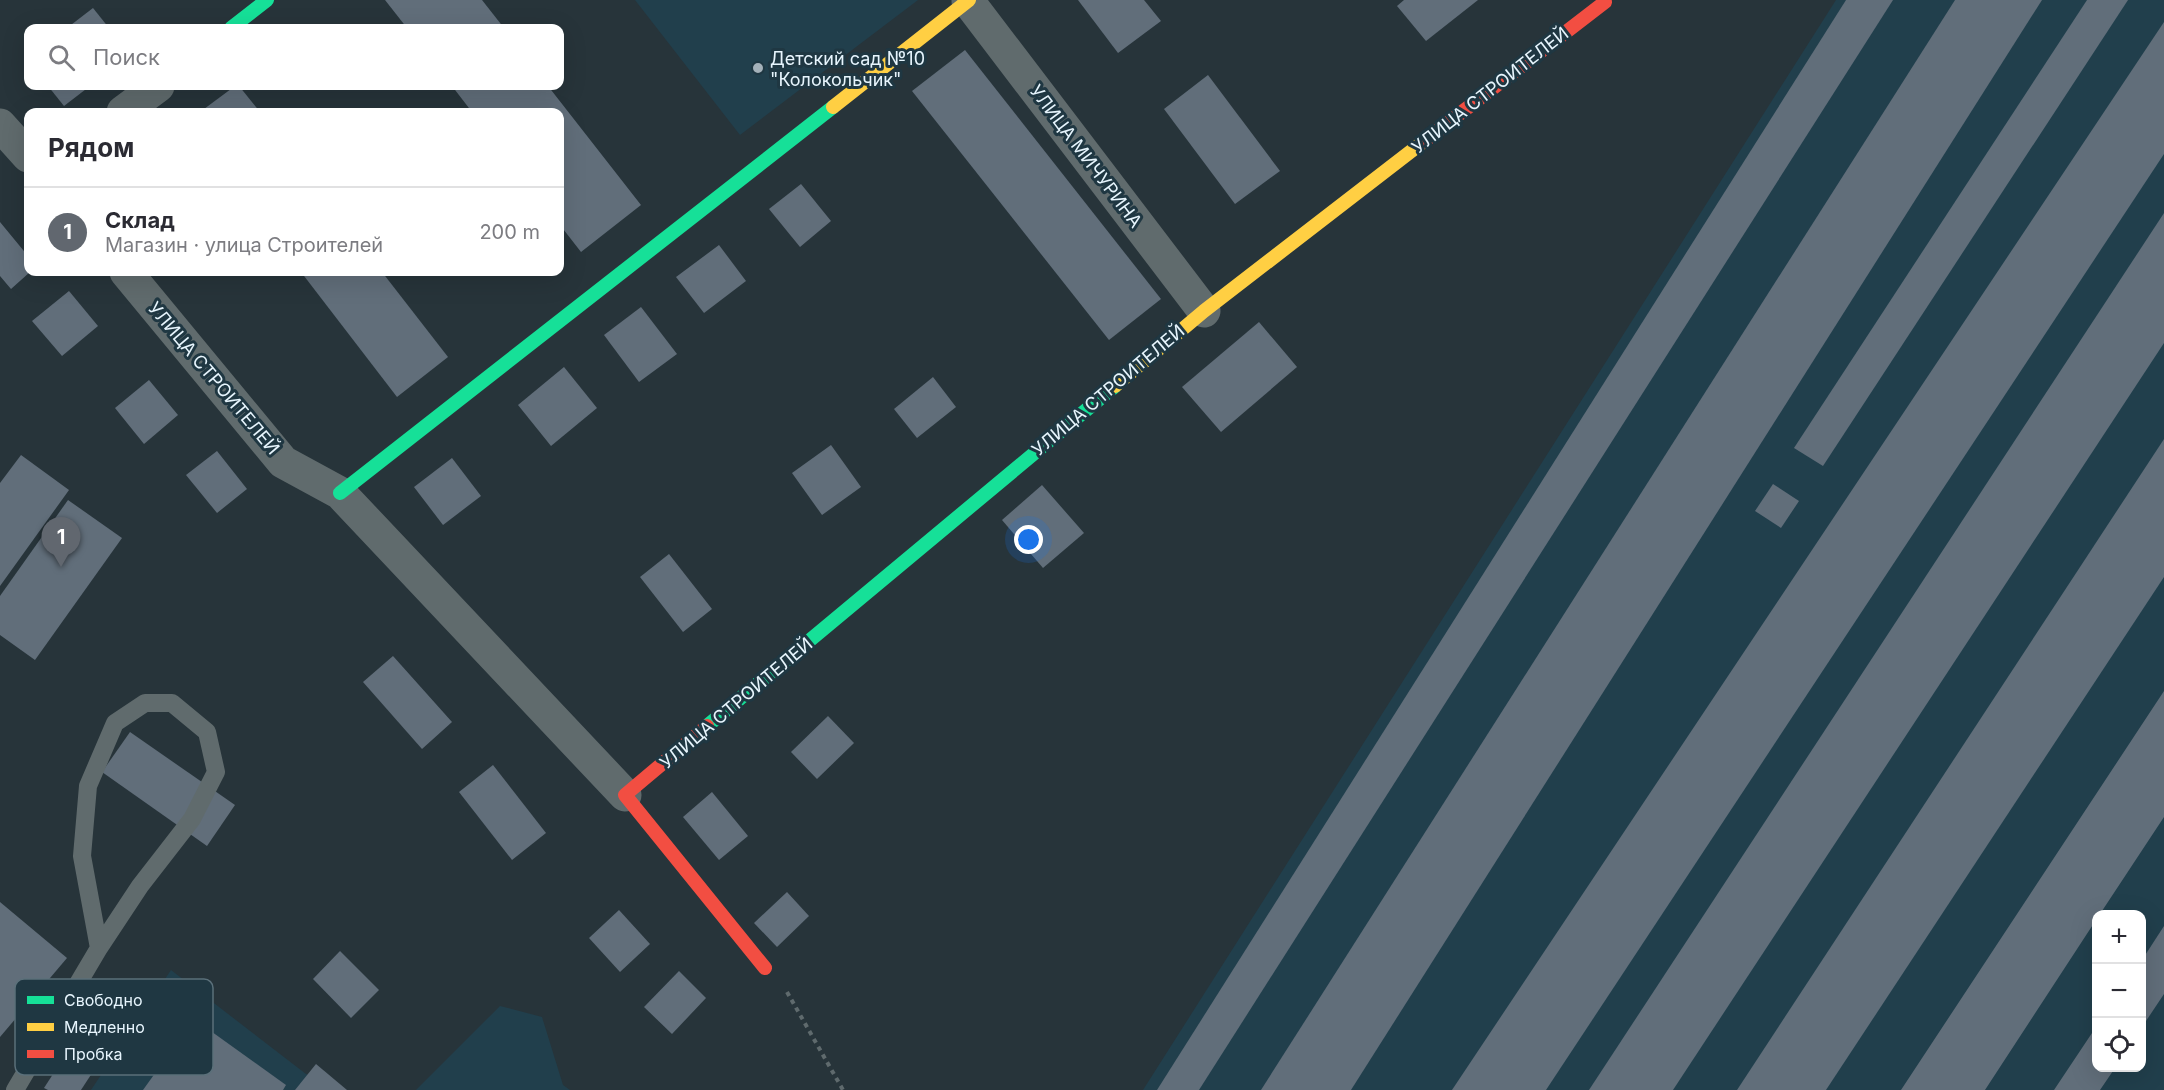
<!DOCTYPE html>
<html lang="ru">
<meta charset="utf-8">
<style>
body{margin:0;font-family:Inter,sans-serif;background:#f7f7f7;color:#2b2b33}
.controls{position:absolute;right:18px;bottom:18px;display:grid;overflow:hidden;border-radius:12px;box-shadow:0 6px 24px #0002}
.controls button{width:54px;height:54px;display:grid;place-items:center;padding:0;border:0;border-bottom:2px solid #e1e1e2;background:#fff;color:#2b2b33;font:30px sans-serif}
.you{position:absolute;left:1029px;top:540px;width:21px;height:21px;margin:-15px;border:4px solid #fff;border-radius:50%;background:#1a73e8;box-shadow:0 0 0 9px #1a73e833}
.badge{display:grid;place-items:center;width:39px;height:39px;border-radius:50%;background:#61676f;color:#fff;font-size:20px;font-weight:700}
.pin{position:absolute;translate:-50% -50px;filter:drop-shadow(0 2px 3px #0008)}
.pin::after{content:'';position:absolute;top:32px;width:21px;height:18px;background:inherit;clip-path:polygon(0 0,100% 0,50% 100%)}
.list{margin:0;padding:0;list-style:none}
h2{display:flex;justify-content:space-between;align-items:center;height:78px;margin:0;padding:0 24px;font-size:26px}
h2 small{font-size:20px;font-weight:400;color:#7c7c81}
.list li{display:grid;grid-template-columns:39px 1fr auto;gap:18px;align-items:center;box-sizing:border-box;height:90px;padding:0 24px;border-top:2px solid #e1e1e2}
.list b{display:block;font-size:22px;white-space:nowrap}
.list p{margin:0;font-size:20px;white-space:nowrap;color:#7c7c81}
.list em{font-size:20px;font-style:normal;color:#7c7c81}
.icon{flex:none;width:33px;height:33px;fill:none;stroke:currentColor;stroke-width:2;stroke-linecap:round;stroke-linejoin:round}
.map{position:relative;flex:none;width:2164px;height:1090px;overflow:hidden}
.search{position:absolute;background:#fff;box-shadow:0 6px 24px #0002;left:24px;top:24px;width:540px;height:66px;display:flex;align-items:center;gap:15px;box-sizing:border-box;padding:0 21px;border-radius:12px;color:#7c7c81;font-size:22px}
.panel{position:absolute;background:#fff;box-shadow:0 6px 24px #0002;left:24px;top:108px;width:540px;height:168px;border-radius:12px}
.map>svg:first-child{display:block}
.built{fill:#213f4c;fill-rule:evenodd}
.building{fill:#616e7a}
.lines{fill:none;stroke-linecap:round;stroke-linejoin:round}
.path{stroke:#5f6a6d;stroke-width:4;stroke-dasharray:4.5 4.5;stroke-linecap:butt}
.lane{stroke:#606b6d;stroke-width:18}
.street{stroke:#606b6d;stroke-width:33}
.fast{stroke:#16e098;stroke-width:14}
.slow{stroke:#ffcf43;stroke-width:14}
.jam{stroke:#f24e42;stroke-width:14}
.poi-dot{fill:#a4b1b9;stroke:#1f3742;stroke-width:2}
.labels{text-anchor:middle;dominant-baseline:central;stroke-width:6;stroke-linejoin:round;paint-order:stroke}
.poi-label{font-size:18px;fill:#e7f5fd;stroke:#1f3742;text-anchor:start}
.street-label{font-size:18px;fill:#e7f5fd;stroke:#1f3742}
.key{fill:#1f3742;stroke:#5b707a;stroke-width:1.5}
.key-label{font-size:16px;fill:#e7f5fd}
</style>
<div class="map">
<svg width="2164" height="1090" viewBox="0 0 2164 1090">
<rect width="100%" height="100%" fill="#27343a"/>
<g class="built">
<polygon points="635,0 918,0 740,135"/>
<path d="M1836 0H2164V1090H1143ZM2096 914H2142V1068H2096Z"/>
<polygon points="171,970 306,1074 344,1090 91,1090"/>
<polygon points="500,1006 542,1017 563,1085 570,1090 416,1090"/>
</g>
<g class="building">
<polygon points="385,0 482,0 504,28 407,28"/>
<polygon points="1078,0 1144,0 1161,21 1118,53"/>
<polygon points="1404,0 1478,0 1426,41 1397,6"/>
<polygon points="1846,0 1893,0 1199,1090 1157,1090"/>
<polygon points="1955,0 2042,0 1351,1090 1261,1090"/>
<polygon points="2087,0 2128,0 1823,466 1794,448"/>
<polygon points="93,8 109,28 67,28"/>
<polygon points="2164,22 2164,154 1546,1090 1452,1090"/>
<polygon points="965,50 1161,299 1109,340 912,91"/>
<polygon points="1208,75 1280,171 1235,204 1164,109"/>
<polygon points="48,86 90,86 64,106"/>
<polygon points="235,86 239,86 260,112 200,112"/>
<polygon points="452,86 548,86 641,205 581,252 560,225 560,112 472,112"/>
<polygon points="801,184 831,221 800,247 769,209"/>
<polygon points="2164,213 2164,343 1673,1090 1589,1090"/>
<polygon points="0,222 28,256 28,272 30,272 11,289 0,276"/>
<polygon points="719,245 746,281 704,313 676,277"/>
<polygon points="301,272 382,272 448,357 397,397"/>
<polygon points="69,291 98,326 62,356 32,321"/>
<polygon points="641,307 677,354 639,382 604,335"/>
<polygon points="1259,322 1297,367 1221,432 1182,387"/>
<polygon points="564,367 597,408 551,446 518,405"/>
<polygon points="933,377 956,407 917,438 894,409"/>
<polygon points="149,380 178,415 144,444 115,408"/>
<polygon points="2164,439 2164,577 1826,1090 1737,1090"/>
<polygon points="831,445 861,487 822,515 792,473"/>
<polygon points="217,451 247,489 217,513 186,475"/>
<polygon points="21,455 69,490 0,586 0,483"/>
<polygon points="452,458 481,496 443,525 414,487"/>
<polygon points="1773,484 1799,501 1781,528 1755,511"/>
<polygon points="1042,485 1084,533 1043,568 1002,520"/>
<polygon points="68,500 122,538 35,660 0,635 0,596"/>
<polygon points="669,554 712,609 683,632 640,577"/>
<polygon points="393,656 452,722 422,749 363,682"/>
<polygon points="2164,691 2164,817 2100,914 2096,914 2096,920 1985,1090 1901,1090"/>
<polygon points="828,716 854,743 817,779 791,752"/>
<polygon points="130,732 235,805 207,846 102,772"/>
<polygon points="493,765 546,833 512,860 459,792"/>
<polygon points="712,792 748,836 719,860 683,817"/>
<polygon points="787,892 809,916 777,947 754,923"/>
<polygon points="0,902 67,958 0,1037"/>
<polygon points="619,910 650,944 620,972 589,938"/>
<polygon points="2164,926 2164,994 2142,1027 2142,960"/>
<polygon points="340,951 379,990 351,1018 313,979"/>
<polygon points="679,971 706,998 672,1034 644,1007"/>
<polygon points="114,980 141,998 81,1090 48,1090 44,1088"/>
<polygon points="194,1019 286,1085 283,1090 143,1090"/>
<polygon points="2096,1027 2096,1068 2115,1068 2100,1090 2054,1090"/>
<polygon points="316,1064 347,1090 295,1090"/>
</g>
<g class="lines">
<polyline class="path" points="787,992 843,1090"/>
<polyline class="lane" points="15,1090 99,948 140,886 192,819 216,772 207,732 172,703 145,703 115,723 88,786 82,856 99,948"/>
<g class="street">
<polyline points="968,1 1204,311"/>
<polyline points="123,112 158,86"/>
<polyline points="0,125 28,156"/>
<polyline points="126,272 283,462 340,493 625,795"/>
</g>
<g class="fast">
<polyline points="231,28 267,0"/>
<polyline points="340,493 833,107"/>
<polyline points="707,726 1115,386"/>
</g>
<g class="slow">
<polyline points="833,107 969,0"/>
<polyline points="1115,386 1204,311 1423,142"/>
</g>
<g class="jam">
<polyline points="1423,142 1605,2"/>
<polyline points="707,726 625,795 765,968"/>
</g>
</g>
<circle class="poi-dot" cx="758" cy="68" r="6"/>
<g class="labels">
<g class="poi-label">
<text x="770" y="58">Детский сад №10<tspan x="770" dy="21">"Колокольчик"</tspan></text>
</g>
<g class="street-label">
<text transform="translate(1490 90) rotate(-38)">УЛИЦА СТРОИТЕЛЕЙ</text>
<text transform="translate(1086 156) rotate(53)">УЛИЦА МИЧУРИНА</text>
<text transform="translate(214 378) rotate(50)">УЛИЦА СТРОИТЕЛЕЙ</text>
<text transform="translate(1108 390) rotate(-40)">УЛИЦА СТРОИТЕЛЕЙ</text>
<text transform="translate(736 703) rotate(-40)">УЛИЦА СТРОИТЕЛЕЙ</text>
</g>
</g>
<rect x="15" y="979" width="198" height="96" rx="9" class="key"/>
<rect x="27" y="996" width="27" height="8" fill="#16e098"/>
<rect x="27" y="1023" width="27" height="8" fill="#ffcf43"/>
<rect x="27" y="1050" width="27" height="8" fill="#f24e42"/>
<g class="key-label">
<text x="64" y="1006">Свободно</text>
<text x="64" y="1033">Медленно</text>
<text x="64" y="1060">Пробка</text>
</g>
</svg>
<div class="controls">
<button>+</button>
<button>−</button>
<button><svg class="icon" aria-label="locate" viewBox="0 0 24 24"><circle cx="12" cy="12" r="6"/><path d="M12 2v4M12 18v4M2 12h4M18 12h4"/></svg></button>
</div>
<div class="you"></div>
<div class="pin badge" style="left:61px;top:567px">1</div>
<div class="search"><svg class="icon" aria-label="search" viewBox="0 0 24 24"><circle cx="10" cy="10" r="6"/><path d="M15 15l6 6"/></svg>Поиск</div>
<section class="panel">
<h2>Рядом<small></small></h2>
<ul class="list">
<li><span class="badge">1</span><div><b>Склад</b><p>Магазин · улица Строителей</p></div><em>200 m</em></li>
</ul>
</section>
</div>
